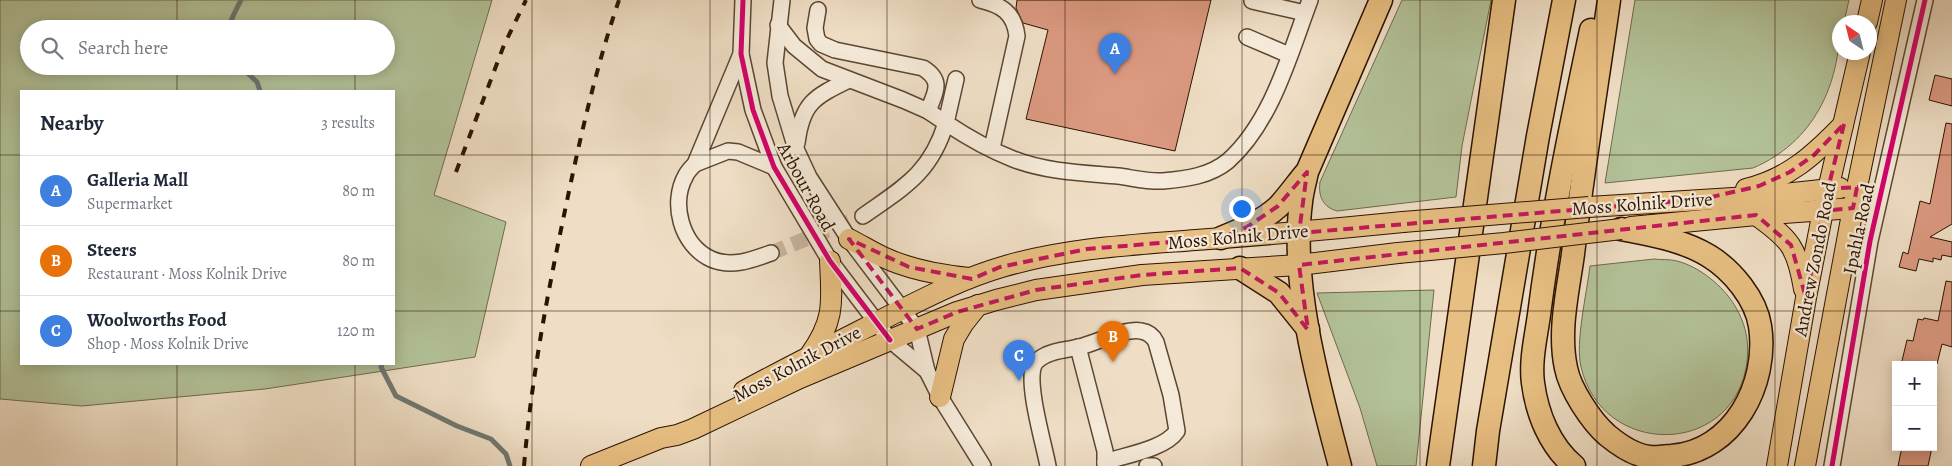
<!DOCTYPE html>
<meta charset="utf-8">
<style>
body{margin:0;font-family:Alegreya,serif;background:#f6f6f7;color:#1f2937}
.controls{position:absolute;right:15px;bottom:15px;display:grid;overflow:hidden;border-radius:0px;box-shadow:0 2px 12px #0003}
.controls button{width:45px;height:45px;display:grid;place-items:center;padding:0;border:0;border-bottom:1px solid #e0e1e3;background:#fff;color:#1f2937;font:25px sans-serif}
.compass{position:absolute;left:1832px;top:15px;width:45px;height:45px;border-radius:50%;background:#fff;box-shadow:0 2px 12px #0003;rotate:325deg}
.you{position:absolute;left:1241px;top:208px;width:18px;height:18px;margin:-12px;border:4px solid #fff;border-radius:50%;background:#1a73e8;box-shadow:0 0 0 8px #1a73e833}
.badge{display:grid;place-items:center;width:32px;height:32px;border-radius:50%;background:#0f766e;color:#fff;font-size:16px;font-weight:700}
.pin{position:absolute;translate:-50% -41px;filter:drop-shadow(0 1px 2px #0008)}
.pin::after{content:'';position:absolute;top:26px;width:18px;height:15px;background:inherit;clip-path:polygon(0 0,100% 0,50% 100%)}
.list{margin:0;padding:0;list-style:none}
h2{display:flex;justify-content:space-between;align-items:center;height:65px;margin:0;padding:0 20px;font-size:21px}
h2 small{font-size:16px;font-weight:400;color:#747a83}
.list li{display:grid;grid-template-columns:32px 1fr auto;gap:15px;align-items:center;box-sizing:border-box;height:70px;padding:0 20px;border-top:1px solid #e0e1e3}
.list b{display:block;font-size:19px;white-space:nowrap}
.list p{margin:0;font-size:16px;white-space:nowrap;color:#747a83}
.list em{font-size:16px;font-style:normal;color:#747a83}
.icon{flex:none;width:28px;height:28px;fill:none;stroke:currentColor;stroke-width:2;stroke-linecap:round;stroke-linejoin:round}
.map{position:relative;flex:none;width:1952px;height:466px;overflow:hidden}
.search{position:absolute;background:#fff;box-shadow:0 2px 12px #0003;left:20px;top:20px;width:375px;height:55px;display:flex;align-items:center;gap:12px;box-sizing:border-box;padding:0 18px;border-radius:28px;color:#747a83;font-size:19px}
.panel{position:absolute;background:#fff;box-shadow:0 2px 12px #0003;left:20px;top:90px;width:375px;height:275px;border-radius:0px}
.map>svg:first-child{display:block}
.green{fill:#b3c299;stroke:#6f6a4c;fill-rule:evenodd}
.lines{fill:none;stroke-linecap:round;stroke-linejoin:round}
.stream{stroke:#707772;stroke-width:5}
.building{fill:#db9980;stroke:#2b1300}
.minor-tunnel{stroke:#c8b59e;stroke-width:15;stroke-dasharray:15 8;stroke-linecap:butt}
.minor-casing{stroke:#5c4631;stroke-width:18}
.major-casing{stroke:#2b1300;stroke-width:22}
.highway-casing{stroke:#2b1300;stroke-width:25}
.minor{stroke:#f5ead9;stroke-width:15}
.major{stroke:#e8bf82;stroke-width:20}
.highway{stroke:#e8bf82;stroke-width:22}
.rail{stroke:#2b1300;stroke-width:4;stroke-dasharray:9 9;stroke-linecap:butt}
.major-bridge-casing{stroke:#2b1300;stroke-width:22;stroke-linecap:butt}
.major-bridge{stroke:#e8bf82;stroke-width:20}
.cycleway-casing{stroke:#f5ead9;stroke-width:8}
.cycleway{stroke:#d6006c;stroke-width:5}
.marked{fill:none;stroke:#c2185b;stroke-width:4;stroke-dasharray:10 6;stroke-linejoin:round}
.grid{fill:none;stroke:#2b1300;stroke-width:1;stroke-opacity:0.55}
.labels{text-anchor:middle;dominant-baseline:central;stroke-width:4.5;stroke-linejoin:round;paint-order:stroke}
.street-label{font-size:19px;fill:#2b1300;stroke:#f5ead9}
</style>
<div class="map">
<svg width="1952" height="466" viewBox="0 0 1952 466">
<rect width="100%" height="100%" fill="#efdec5"/>
<filter id="stains"><feTurbulence type="fractalNoise" baseFrequency=".004" numOctaves="4"/><feColorMatrix values="0 0 0 0 .2 0 0 0 0 .09 0 0 0 0 .02 0 0 0 .5 -.17"/></filter>
<radialGradient id="worn" r=".72"><stop offset=".6" stop-color="#630" stop-opacity="0"/><stop offset="1" stop-color="#630" stop-opacity=".3"/></radialGradient>
<g class="green">
<path d="M0 0H492L434 195 506 222 475 357 265 389 82 406 0 399ZM29 29H386V66H29ZM21 91H394V364H21Z"/>
<path d="M1402 0H1491L1462 146 1456 197 1337 211C1323 207 1318 196 1320 182Z"/>
<path d="M1635 0H1849L1844 22H1840C1840 85 1814 142 1753 168L1605 183Z"/>
<path d="M1654 259C1661 260 1670 259 1677 261 1700 267 1723 286 1735 306 1747 326 1750 346 1746 368 1729 457 1602 457 1581 367 1575 343 1587 292 1590 266Z"/>
<polygon points="1434,290 1416,466 1377,466 1360,408 1317,293"/>
</g>
<g class="lines">
<g class="stream">
<polyline points="228,29 233,16 241,0"/>
<polyline points="240,66 257,82 260,91"/>
<polyline points="382,364 381,367 396,396 457,426 491,439 506,454 510,466"/>
</g>
</g>
<g class="building">
<polygon points="1017,0 1211,0 1175,151 1026,119 1048,30 1023,23 1016,8"/>
<polygon points="1935,75 1952,79 1952,106 1929,100"/>
<polygon points="1946,123 1952,124 1952,224 1930,237 1952,242 1952,257 1942,255 1941,260 1933,258 1933,262 1919,259 1916,271 1899,267 1903,252 1908,254 1920,201 1930,204"/>
<polygon points="1946,281 1952,282 1952,347 1942,344 1937,364 1930,362 1930,365 1901,365 1907,340 1913,341 1918,319 1923,320 1924,318 1938,321"/>
<polygon points="1902,447 1932,447 1928,466 1898,466"/>
</g>
<g class="lines">
<polyline class="minor-tunnel" points="771,253 863,216"/>
<g class="minor-casing">
<g id="minor">
<polyline points="743,0 741,54 753,110 774,167 830,261 890,340 927,371"/>
<polyline points="782,0 775,63 780,96 796,149 809,177 849,239 917,329 927,371 940,397 983,466"/>
<path d="M980 0C1001 5 1014 12 1017 36L992 148"/>
<polyline points="1252,1 1305,13"/>
<path d="M818 10 815 28 817 39 821 44 835 50 923 68C944 81 935 93 928 111"/>
<path d="M778 25 794 46 822 69 903 100 928 111 946 123C930 174 904 187 863 216"/>
<polyline points="1247,37 1289,55"/>
<path d="M741 54 695 164C692 167 688 171 686 175 670 203 681 245 711 259 731 268 752 260 771 253"/>
<path d="M956 79 946 123C967 137 990 150 1013 159 1046 172 1083 173 1118 176 1133 178 1149 182 1163 181 1186 179 1210 176 1228 161 1272 122 1290 53 1310 0"/>
<path d="M797 143C802 103 814 97 849 80"/>
<polyline points="695,164 728,151 738,152 774,167"/>
<polyline points="1078,347 1105,451 1105,466"/>
<path d="M1048 466C1044 444 1026 384 1034 365 1036 361 1042 357 1046 355 1057 350 1067 350 1079 347 1096 343 1124 328 1141 331 1148 332 1153 336 1156 342L1171 395 1177 431C1165 449 1126 455 1105 462"/>
<polyline points="1147,466 1154,466"/>
<polyline points="1832,466 1870,241 1925,0"/>
</g>
</g>
<g class="major-casing">
<g id="major">
<polyline points="1867,22 1872,0"/>
<path d="M1746 189C1788 179 1814 155 1843 125"/>
<polyline points="1589,207 1765,196 1840,188"/>
<path d="M1756 215C1790 239 1797 247 1804 289"/>
<polyline points="1631,227 1756,215 1853,208"/>
<path d="M849 239C861 245 872 252 883 257 910 270 940 275 969 278"/>
<path d="M810 355C835 320 832 303 830 261"/>
<path d="M744 391C792 365 842 340 891 315 927 297 964 278 1002 267 1065 248 1131 245 1196 240 1265 235 1334 229 1403 222"/>
<polyline points="940,397 954,339 963,324 978,305"/>
<polyline points="591,466 661,438 677,435 693,429 800,378 957,312 996,300 1036,290 1142,275 1299,265 1398,253"/>
<polyline points="1777,466 1806,298 1823,211 1860,52"/>
<polyline points="1805,466 1857,187 1896,0"/>
</g>
</g>
<g class="highway-casing">
<g id="highway">
<path d="M1609 0C1597 85 1583 169 1573 254 1568 291 1558 331 1566 368 1570 389 1591 421 1607 435 1619 445 1633 455 1649 457 1656 458 1664 456 1671 456 1733 452 1769 384 1760 326 1756 299 1732 270 1709 256 1683 240 1651 235 1621 229"/>
<path d="M1221 238C1241 230 1263 221 1279 206 1288 196 1296 185 1304 175"/>
<polyline points="1240,268 1279,293 1308,329"/>
<path d="M1340 466C1319 387 1290 283 1301 202 1302 192 1305 182 1307 172L1381 0"/>
<polyline points="1438,466 1504,0"/>
<polyline points="1484,466 1488,431 1538,136 1564,0"/>
<path d="M1574 466C1550 446 1537 414 1533 383 1530 361 1536 337 1539 315 1551 219 1571 125 1591 30"/>
</g>
</g>
<use href="#minor" class="minor"/>
<use href="#major" class="major"/>
<use href="#highway" class="highway"/>
<g class="rail">
<polyline points="456,172 504,45 526,0"/>
<path d="M524 466C531 383 546 301 563 220 578 147 595 70 619 0"/>
</g>
<g class="major-bridge-casing">
<g id="major-bridge">
<polyline points="1403,222 1589,207"/>
<polyline points="1398,253 1504,243 1621,229"/>
</g>
</g>
<use href="#major-bridge" class="major-bridge"/>
<g class="cycleway-casing">
<g id="cycleway">
<polyline points="743,0 741,54 753,110 774,167 830,261 890,340"/>
<polyline points="1832,466 1870,241 1925,0"/>
</g>
</g>
<use href="#cycleway" class="cycleway"/>
</g>
<path class="marked" d="M1844 124 1828 189 1857 187 1853 208 1823 211 1806 298 1791 245 1756 215 1299 265 1308 330 1279 293 1240 268 1142 275 1036 290 957 312 917 329 849 239 909 267 972 279 1000 267 1087 249 1221 238 1247 227 1278 206 1307 172 1299 233 1703 199 1759 186 1790 172 1814 155Z"/>
<path class="grid" d="M177 0V29M355 0V29M532 0V466M710 0V466M887 0V466M1065 0V466M1242 0V466M1420 0V466M1597 0V466M1775 0V466M177 66V91M355 66V91M0 155H21M394 155H1952M0 311H21M394 311H1952M177 364V466M355 364V466"/>
<g class="labels">
<g class="street-label">
<text transform="translate(806 187) rotate(61)">Arbour Road</text>
<text transform="translate(1642 204) rotate(-4)">Moss Kolnik Drive</text>
<text transform="translate(1859 229) rotate(-78)">Ipahla Road</text>
<text transform="translate(1238 237) rotate(-5)">Moss Kolnik Drive</text>
<text transform="translate(1815 259) rotate(-79)">Andrew Zondo Road</text>
<text transform="translate(797 364) rotate(-28)">Moss Kolnik Drive</text>
</g>
</g>
<rect width="100%" height="100%" filter="url(#stains)"/>
<rect width="100%" height="100%" fill="url(#worn)"/>
</svg>
<div class="controls">
<button>+</button>
<button>−</button>
</div>
<svg class="compass" viewBox="-18 -18 36 36"><path d="M0-13l5 13h-10z" fill="#e53935"/><path d="M0 13l5-13h-10z" fill="#747a83"/></svg>
<div class="you"></div>
<div class="pin badge" style="left:1115px;top:74px;background:#3f7fe0">A</div>
<div class="pin badge" style="left:1113px;top:362px;background:#e8710a">B</div>
<div class="pin badge" style="left:1019px;top:381px;background:#3f7fe0">C</div>
<div class="search"><svg class="icon" aria-label="search" viewBox="0 0 24 24"><circle cx="10" cy="10" r="6"/><path d="M15 15l6 6"/></svg>Search here</div>
<section class="panel">
<h2>Nearby<small>3 results</small></h2>
<ul class="list">
<li><span class="badge" style="background:#3f7fe0">A</span><div><b>Galleria Mall</b><p>Supermarket</p></div><em>80 m</em></li>
<li><span class="badge" style="background:#e8710a">B</span><div><b>Steers</b><p>Restaurant · Moss Kolnik Drive</p></div><em>80 m</em></li>
<li><span class="badge" style="background:#3f7fe0">C</span><div><b>Woolworths Food</b><p>Shop · Moss Kolnik Drive</p></div><em>120 m</em></li>
</ul>
</section>
</div>
